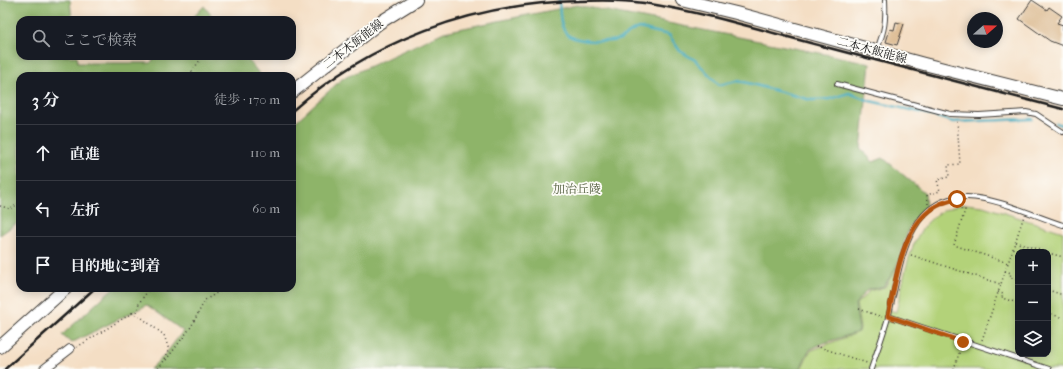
<!DOCTYPE html>
<html lang="ja">
<meta charset="utf-8">
<style>
body{margin:0;font-family:"IM FELL French Canon","Noto Serif JP",serif;background:#242831;color:#f1f3f6}
.controls{position:absolute;right:12px;bottom:12px;display:grid;overflow:hidden;border-radius:8px;box-shadow:0 2px 10px #0003}
.controls button{width:36px;height:36px;display:grid;place-items:center;padding:0;border:0;border-bottom:1px solid #363941;background:#171b24;color:#f1f3f6;font:20px sans-serif}
.compass{position:absolute;left:967px;top:12px;width:36px;height:36px;border-radius:50%;background:#171b24;box-shadow:0 2px 10px #0003;rotate:70deg}
.stop{position:absolute;width:12px;height:12px;margin:-9px;border:3px solid #b45309;border-radius:50%;background:#fff}
.stop.end{background:#b45309;border-color:#fff;box-shadow:0 1px 4px #0008}
.list{margin:0;padding:0;list-style:none}
h2{display:flex;justify-content:space-between;align-items:center;height:52px;margin:0;padding:0 16px;font-size:17px}
h2 small{font-size:13px;font-weight:400;color:#9ea1a6}
.list li{display:grid;grid-template-columns:26px 1fr auto;gap:12px;align-items:center;box-sizing:border-box;height:56px;padding:0 16px;border-top:1px solid #363941}
.list b{display:block;font-size:15px;white-space:nowrap}
.list em{font-size:13px;font-style:normal;color:#9ea1a6}
.icon{flex:none;width:22px;height:22px;fill:none;stroke:currentColor;stroke-width:2;stroke-linecap:round;stroke-linejoin:round}
.map{position:relative;flex:none;width:1063px;height:369px;overflow:hidden}
.search{position:absolute;background:#171b24;box-shadow:0 2px 10px #0003;left:16px;top:16px;width:280px;height:44px;display:flex;align-items:center;gap:10px;box-sizing:border-box;padding:0 14px;border-radius:12px;color:#9ea1a6;font-size:15px}
.panel{position:absolute;background:#171b24;box-shadow:0 2px 10px #0003;left:16px;top:72px;width:280px;height:220px;border-radius:12px}
.map>svg:first-child{display:block}
.green{fill:#b3d279;stroke:#68774a;fill-rule:evenodd}
.forest{fill:#8eb469;stroke:#556842}
.lines{fill:none;stroke-linecap:round;stroke-linejoin:round}
.stream{stroke:#3ea9bd;stroke-width:2.5}
.building{fill:#dab78c}
.lane-casing{stroke:#3c3935;stroke-width:6}
.street-casing{stroke:#3c3935;stroke-width:10}
.secondary-casing{stroke:#3c3935;stroke-width:14}
.path{stroke:#3c3935;stroke-width:1.5;stroke-dasharray:1 3;stroke-linecap:butt}
.lane{stroke:#fff;stroke-width:4}
.street{stroke:#fff;stroke-width:8}
.secondary{stroke:#fff;stroke-width:12}
.rail{stroke:#1c1c1c;stroke-width:2.5}
.route{stroke:#b45309;stroke-width:5}
.labels{text-anchor:middle;dominant-baseline:central;stroke-width:3.5;stroke-linejoin:round;paint-order:stroke}
.street-label{font-size:12px;fill:#1c1c1c;stroke:#fdfcf7}
.park-label{font-size:12px;fill:#515c3d;stroke:#fdfcf7}
</style>
<div class="map">
<svg width="1063" height="369" viewBox="0 0 1063 369">
<rect width="100%" height="100%" fill="#fdfcf7"/>
<filter id="ink" filterUnits="userSpaceOnUse"><feTurbulence type="fractalNoise" baseFrequency=".025" numOctaves="2"/><feDisplacementMap in="SourceGraphic" scale="8" xChannelSelector="R" yChannelSelector="G"/><feConvolveMatrix kernelMatrix="1 2 1 2 8 2 1 2 1" color-interpolation-filters="sRGB"/></filter>
<filter id="wash" filterUnits="userSpaceOnUse"><feTurbulence type="fractalNoise" baseFrequency=".012" numOctaves="4" result="noise"/><feDisplacementMap in="SourceGraphic" scale="16" xChannelSelector="R" yChannelSelector="G"/><feGaussianBlur stdDeviation="0.9" result="paint"/><feColorMatrix in="noise" values="0 0 0 0 0 0 0 0 0 0 0 0 0 0 0 0 0 1.4 0 .05"/><feComposite in="paint" operator="in"/></filter>
<g filter="url(#wash)">
<rect width="100%" height="100%" fill="#f4dec4"/>
<path class="green" d="M966 204 983 206 1063 232V369H801L810 351 859 332 860 328 856 304 868 293V291L885 287 897 266 886 309 896 312C908 266 909 212 966 204ZM1018 252H1048V354H1018Z"/>
<g class="forest">
<polygon points="0,0 70,0 72,20 20,20 20,56 77,56 78,63 150,63 157,56 245,56 261,76 20,76 20,221 0,235"/>
<path d="M577 5 870 63 861 149 873 162 883 158 925 193 926 208C903 227 907 240 897 265 894 272 888 279 884 286L867 290 855 304 859 329 858 332 821 344 809 350 800 369H150L164 356 183 331 147 305 71 343 62 335 113 288H292V125L342 79 444 32Z"/>
<polygon points="204,6 215,20 191,20"/>
</g>
<g class="lines">
<g class="stream">
<path d="M559 0C560 10 559 25 566 33 572 42 610 43 620 39 627 36 631 30 639 28L669 35 680 51 695 60 719 85 737 81 744 82 811 100 830 99 849 93 870 101 924 113 953 122 1032 119"/>
<polyline points="1056,123 1063,125"/>
</g>
</g>
<g id="blocks">
<g class="building">
<polygon points="1032,0 1047,10 1049,7 1062,16 1057,23 1063,25 1063,46 1050,41 1019,19"/>
<polygon points="896,22 904,24 897,45 886,42 890,29 894,30"/>
</g>
</g>
</g>
<g filter="url(#ink)">
<use href="#blocks" fill-opacity="0" stroke="#3c3935" stroke-width="1"/>
<g class="lines">
<g class="lane-casing">
<g id="lane">
<path d="M877 49C885 30 886 20 885 0"/>
<polyline points="837,84 950,114 979,115 1026,112 1036,114 1063,132"/>
<polyline points="888,316 1049,369"/>
<path d="M871 369C877 351 884 333 889 314 900 270 905 196 967 197 998 198 1034 216 1063 225"/>
</g>
</g>
<g class="street-casing">
<polyline id="street" points="44,369 70,349"/>
</g>
<g class="secondary-casing">
<g id="secondary">
<polyline points="682,0 736,13 924,64 1063,99"/>
<polyline points="292,92 379,23 416,0"/>
<polyline points="0,347 66,288"/>
</g>
</g>
<g class="path">
<polyline points="185,76 190,74 203,56"/>
<polyline points="928,204 927,195 940,191 937,180 949,177 948,165 960,164 957,120"/>
<polyline points="956,204 958,209 965,210 954,245 1008,263"/>
<polyline points="0,206 11,209 20,202"/>
<polyline points="1015,242 1046,252"/>
<polyline points="1048,253 1063,257"/>
<polyline points="911,255 1000,284"/>
<polyline points="1005,271 1011,273 1010,277 1018,280"/>
<polyline points="1048,290 1063,295"/>
<polyline points="998,292 1003,294 1002,298 1018,303"/>
<polyline points="859,309 882,317"/>
<polyline points="132,313 137,311 139,303 150,288"/>
<polyline points="1048,313 1063,318"/>
<polyline points="982,340 1024,216"/>
<polyline points="816,346 867,363"/>
<polyline points="77,347 132,313 142,318 164,335 169,350 164,361 158,369"/>
<polyline points="166,360 191,327 205,300 225,288"/>
<polyline points="954,369 961,347"/>
</g>
<use href="#lane" class="lane"/>
<use href="#street" class="street"/>
<use href="#secondary" class="secondary"/>
<g class="rail">
<path d="M292 111C371 40 474 3 579 1 601 0 623 0 644 3 703 12 761 30 818 45 900 67 981 88 1063 109"/>
<polyline points="5,369 95,288"/>
</g>
</g>
</g>
<g class="lines" filter="url(#ink)">
<path class="route" d="M957 199C903 207 898 273 888 316L963 342"/>
</g>
<g class="labels">
<g class="street-label">
<text transform="translate(353 44) rotate(-38)">二本木飯能線</text>
<text transform="translate(872 50) rotate(15)">二本木飯能線</text>
</g>
<g class="park-label">
<text x="577" y="189">加治丘陵</text>
</g>
</g>
</svg>
<div class="controls">
<button>+</button>
<button>−</button>
<button><svg class="icon" aria-label="layers" viewBox="0 0 24 24"><path d="M12 4l9 5-9 5-9-5zM3 14l9 5 9-5"/></svg></button>
</div>
<svg class="compass" viewBox="-18 -18 36 36"><path d="M0-13l5 13h-10z" fill="#e53935"/><path d="M0 13l5-13h-10z" fill="#9ea1a6"/></svg>
<div class="stop" style="left:957px;top:199px"></div>
<div class="stop end" style="left:963px;top:342px"></div>
<div class="search"><svg class="icon" aria-label="search" viewBox="0 0 24 24"><circle cx="10" cy="10" r="6"/><path d="M15 15l6 6"/></svg>ここで検索</div>
<section class="panel">
<h2>3 分<small>徒歩 · 170 m</small></h2>
<ul class="list">
<li><svg class="icon" aria-label="ahead" viewBox="0 0 24 24"><path d="M12 20V5M6 11l6-6 6 6"/></svg><div><b>直進</b></div><em>110 m</em></li>
<li><svg class="icon" aria-label="left" viewBox="0 0 24 24"><path d="M17 20v-9H6M10 6l-5 5 5 5"/></svg><div><b>左折</b></div><em>60 m</em></li>
<li><svg class="icon" aria-label="arrive" viewBox="0 0 24 24"><path d="M6 21V4h12l-3 4 3 4H6"/></svg><div><b>目的地に到着</b></div></li>
</ul>
</section>
</div>
